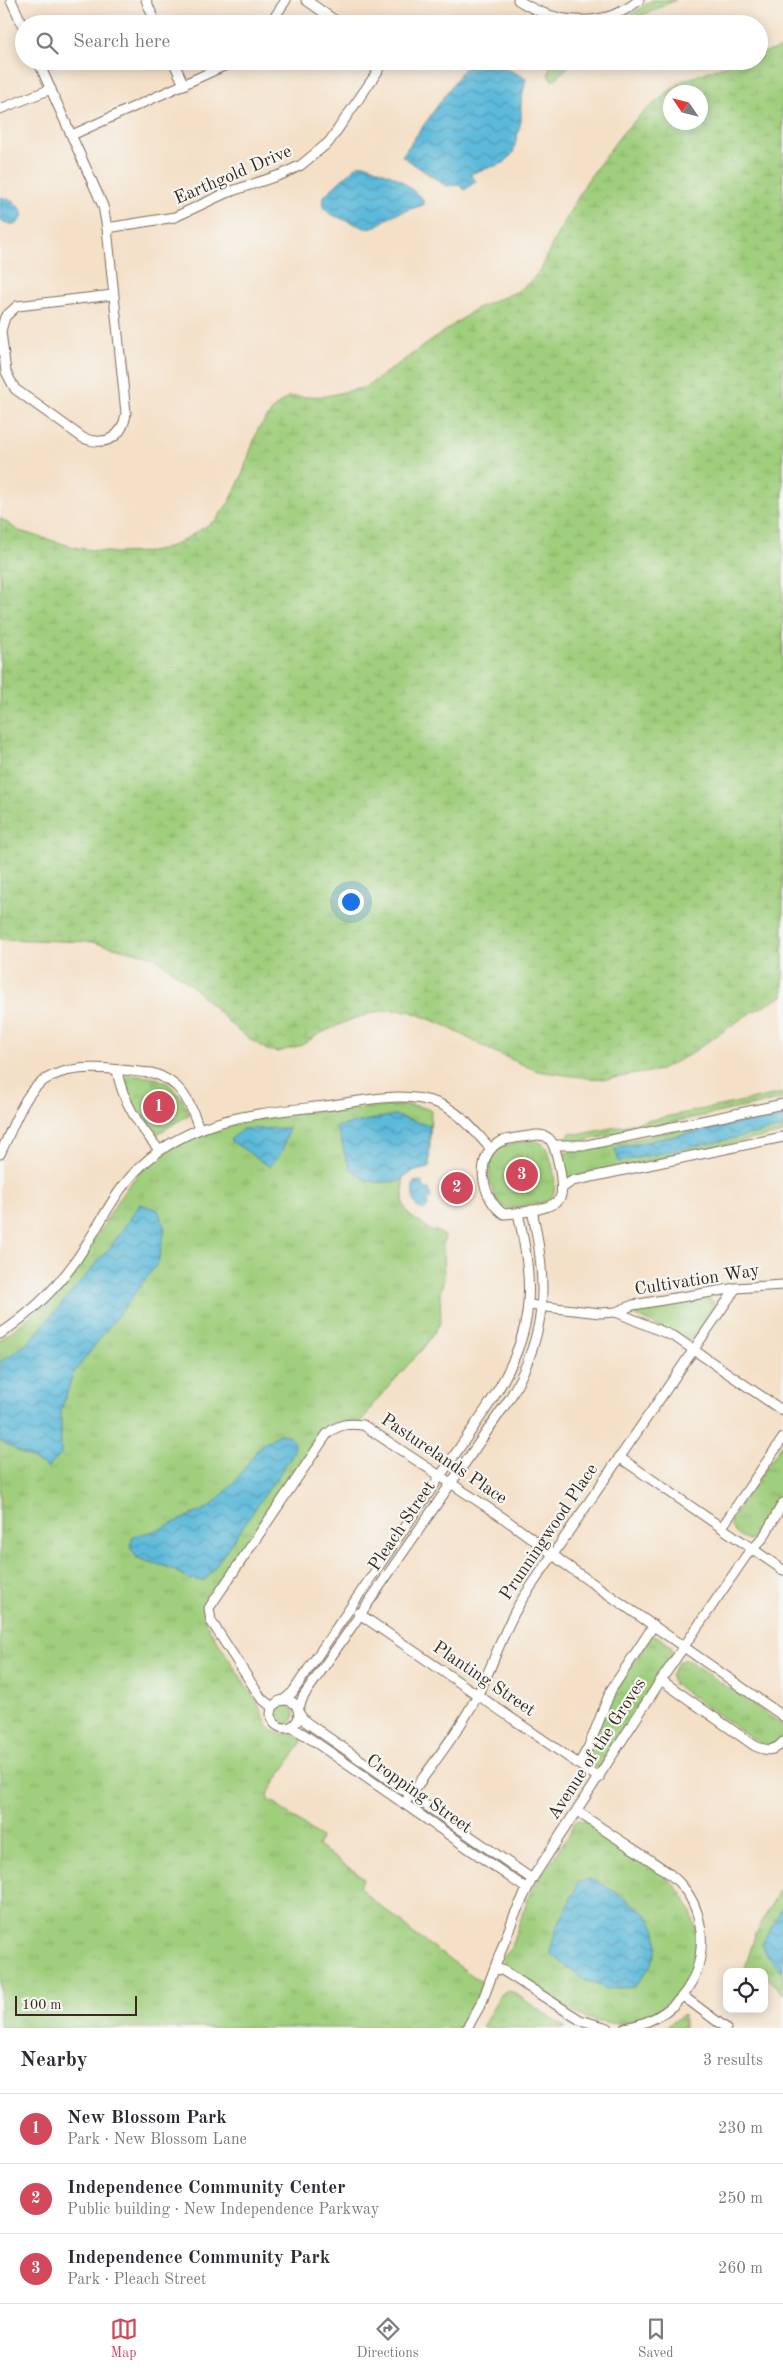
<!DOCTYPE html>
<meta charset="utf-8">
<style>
body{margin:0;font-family:"Old Standard TT",serif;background:#f2f2f3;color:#2b2b33}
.controls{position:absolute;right:15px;bottom:15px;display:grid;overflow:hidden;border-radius:10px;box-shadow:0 2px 12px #0003}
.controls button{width:45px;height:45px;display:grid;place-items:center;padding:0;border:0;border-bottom:1px solid #e1e1e2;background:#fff;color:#2b2b33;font:25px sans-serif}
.compass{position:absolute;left:663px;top:85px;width:45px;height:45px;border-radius:50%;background:#fff;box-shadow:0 2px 12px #0003;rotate:305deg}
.scale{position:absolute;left:15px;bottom:12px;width:122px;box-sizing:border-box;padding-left:5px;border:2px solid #3b2a1e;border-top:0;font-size:14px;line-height:18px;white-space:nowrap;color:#3b2a1e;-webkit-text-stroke:4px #f6f6f2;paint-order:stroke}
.you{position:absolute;left:350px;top:901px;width:18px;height:18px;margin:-12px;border:4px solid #fff;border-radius:50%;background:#1a73e8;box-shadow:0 0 0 8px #1a73e833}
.badge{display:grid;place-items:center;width:32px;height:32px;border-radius:50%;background:#d1495b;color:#fff;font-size:16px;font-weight:700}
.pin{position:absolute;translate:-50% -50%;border:2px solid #fff;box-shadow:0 1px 5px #0006}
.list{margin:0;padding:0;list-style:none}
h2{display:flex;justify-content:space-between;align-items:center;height:65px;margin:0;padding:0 20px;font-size:21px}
h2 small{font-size:16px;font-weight:400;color:#7c7c81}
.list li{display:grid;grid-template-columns:32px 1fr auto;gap:15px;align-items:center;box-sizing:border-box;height:70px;padding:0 20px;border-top:1px solid #e1e1e2}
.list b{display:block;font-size:19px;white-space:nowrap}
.list p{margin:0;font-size:16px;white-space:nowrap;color:#7c7c81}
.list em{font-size:16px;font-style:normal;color:#7c7c81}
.icon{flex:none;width:28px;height:28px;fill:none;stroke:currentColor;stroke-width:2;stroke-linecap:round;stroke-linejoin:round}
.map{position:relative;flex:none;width:783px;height:2028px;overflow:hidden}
.search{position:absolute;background:#fff;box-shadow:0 2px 12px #0003;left:15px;right:15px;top:15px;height:55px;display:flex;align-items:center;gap:12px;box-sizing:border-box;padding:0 18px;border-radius:28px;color:#7c7c81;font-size:19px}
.sheet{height:275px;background:#fff}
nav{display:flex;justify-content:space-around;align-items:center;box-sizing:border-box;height:70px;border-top:1px solid #e1e1e2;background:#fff;font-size:14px;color:#7c7c81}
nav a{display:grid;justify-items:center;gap:2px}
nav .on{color:#d1495b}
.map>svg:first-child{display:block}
.wetland{fill:url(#wetland-marsh);stroke:#6d7c4d;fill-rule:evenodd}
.park{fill:url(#park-tufts);stroke:#6d7c4d}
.garden{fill:#9fce7c;stroke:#6d7c4d}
.water{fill:url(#water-waves);stroke:#4c727c}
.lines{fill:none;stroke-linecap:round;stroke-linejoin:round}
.minor-casing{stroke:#7c6a59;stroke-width:11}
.minor{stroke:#fff;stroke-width:9}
.labels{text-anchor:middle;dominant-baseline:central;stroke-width:4.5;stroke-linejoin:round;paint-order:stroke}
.street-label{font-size:18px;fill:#3b2a1e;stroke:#f6f6f2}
</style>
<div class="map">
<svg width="783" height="2028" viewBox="0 0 783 2028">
<defs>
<pattern id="wetland-marsh" width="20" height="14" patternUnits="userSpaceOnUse" patternTransform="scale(1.25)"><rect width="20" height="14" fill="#9fce7c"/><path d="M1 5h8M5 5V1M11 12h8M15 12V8" fill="none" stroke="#8ab16b"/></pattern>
<pattern id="park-tufts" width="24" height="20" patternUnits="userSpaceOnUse" patternTransform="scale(1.25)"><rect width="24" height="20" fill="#9fce7c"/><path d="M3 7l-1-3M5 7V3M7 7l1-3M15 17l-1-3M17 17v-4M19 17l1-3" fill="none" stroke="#8ab16b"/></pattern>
<pattern id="water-waves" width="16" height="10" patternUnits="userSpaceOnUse" patternTransform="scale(1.25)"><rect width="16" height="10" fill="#5cb9da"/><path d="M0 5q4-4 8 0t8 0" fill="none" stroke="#4d97b0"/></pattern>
</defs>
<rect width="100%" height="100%" fill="#f6f6f2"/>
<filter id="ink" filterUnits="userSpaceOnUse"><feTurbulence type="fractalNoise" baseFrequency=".02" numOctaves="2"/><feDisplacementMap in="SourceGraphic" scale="10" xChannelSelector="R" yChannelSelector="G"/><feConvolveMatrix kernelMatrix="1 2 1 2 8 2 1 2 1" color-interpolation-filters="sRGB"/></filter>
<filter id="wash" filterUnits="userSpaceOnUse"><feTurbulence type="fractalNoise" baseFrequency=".0096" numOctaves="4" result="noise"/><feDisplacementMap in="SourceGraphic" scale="20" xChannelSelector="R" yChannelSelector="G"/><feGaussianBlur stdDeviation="1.12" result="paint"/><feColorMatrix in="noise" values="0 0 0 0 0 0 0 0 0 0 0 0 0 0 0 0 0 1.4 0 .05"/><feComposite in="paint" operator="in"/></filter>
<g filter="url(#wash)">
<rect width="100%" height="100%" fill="#f4e0c7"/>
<path class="wetland" d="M783 47V996L747 1015 687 1056 660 1070 608 1079 588 1078 537 1071 490 1050 444 1025 409 1011 389 1010 375 1012 350 1020 319 1034 302 1045 278 1052 267 1050 238 1031 193 987 155 957 92 942 0 939V518L19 531 78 548 115 553 152 552 177 544 216 520 230 501 241 478 258 429 276 406 288 397 326 396 366 387 477 308 518 291 532 280 542 268 554 240 587 181 621 135 640 115 682 81 737 61H759V54ZM670 92H700V122H670Z"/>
<g class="park">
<polygon points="652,0 676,0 624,24 612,24 635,12"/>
<polygon points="552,61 575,61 553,81 548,75"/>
<path d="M128 1075C165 1078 172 1079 190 1114L154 1136 135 1112 123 1083Z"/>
<polygon points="783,1093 783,1099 588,1140 582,1144 565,1143 570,1133 582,1134"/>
<path d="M401 1105 417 1106 431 1110 429 1168 410 1172V1174L403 1176V1204L409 1215 433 1232 435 1230 445 1236 443 1245 444 1279 440 1294 441 1322 425 1346 374 1403 362 1422H335L326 1428 204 1607 205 1622 258 1704 268 1726 277 1733 293 1734 303 1740 267 1795 269 1802 276 1803 279 1807 321 1838 318 1846 364 1878 359 1887 376 1903 402 1922 410 1931 483 1983 474 2007 461 2028H0V1339C35 1316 64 1286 87 1252 100 1233 110 1212 123 1193 180 1108 310 1114 401 1105Z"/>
<polygon points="783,1109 783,1133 565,1178 560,1154"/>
<path d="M530 1140C536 1141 539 1141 544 1145 551 1153 559 1187 552 1196 547 1203 536 1203 528 1205 522 1206 514 1209 509 1209 489 1206 482 1157 500 1148 508 1143 521 1143 530 1140Z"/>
<polygon points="706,1298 713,1301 715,1309 693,1339 686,1340 633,1314 635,1310"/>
<path d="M783 1443V1496L761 1534 755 1540C744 1541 729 1532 730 1520Z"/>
<polygon points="651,1636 658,1637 671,1646 672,1655 604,1763 599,1768 591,1767 585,1761 609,1699"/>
<path d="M686 1659 783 1725C783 1737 782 1741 771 1747L763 1746 674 1684 670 1675 679 1662Z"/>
<path d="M579 1820 584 1821C608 1838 663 1868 679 1890 721 1946 680 2028 606 2023 569 2018 537 1988 507 1968L503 1963V1957L509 1952 530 1893 570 1833 574 1823Z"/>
<polygon points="783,1883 783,1994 759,1969 755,1968 744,1972 755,1935"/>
<polygon points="506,1991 513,1992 566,2028 482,2028 499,1996"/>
<polygon points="684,2014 684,2028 665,2028"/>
</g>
<circle class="garden" cx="283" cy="1715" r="11"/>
<g class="water">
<polygon points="469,61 491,61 526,78 521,103 521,121 513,153 504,163 470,174 476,181 465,190 459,185 446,186 402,156"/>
<polygon points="365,164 398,178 423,199 423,205 395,214 374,227 365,228 330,214 323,207 324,196 358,165"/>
<path d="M0 197C13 199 34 212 15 225L0 221Z"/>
<polygon points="783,1114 783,1128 619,1162 615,1148"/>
<path d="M394 1115 430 1126 429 1168 410 1172V1174L403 1176V1180C384 1184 361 1185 349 1165 342 1153 344 1139 335 1127Z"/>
<polygon points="289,1128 282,1151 270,1167 230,1140 243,1129"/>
<path d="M421 1181 425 1189H429L431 1198 427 1199 428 1206 426 1209 420 1210C413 1205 411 1190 414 1182Z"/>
<polygon points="140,1204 158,1210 165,1229 158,1263 73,1374 61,1411 61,1455 48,1468 0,1441 0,1362 28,1343 112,1245"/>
<path d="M279 1434C294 1434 297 1444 292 1456L207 1578 203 1581 190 1579 170 1568 137 1558 130 1546 133 1536 155 1531 210 1507 234 1483 260 1446Z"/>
<path d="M588 1879 597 1881C610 1889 644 1909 651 1920 666 1945 651 1969 634 1987L607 1989 582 1979 550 1953 555 1932 578 1883Z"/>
<polygon points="783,1906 783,1972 765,1954 762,1944"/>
</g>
</g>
<g filter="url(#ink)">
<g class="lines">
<g class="minor-casing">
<g id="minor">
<polyline points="11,0 24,28"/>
<polyline points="146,0 156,24"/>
<polyline points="306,0 340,24"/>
<path d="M518 0C555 24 603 30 639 0"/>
<polyline points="270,24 286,0"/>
<path d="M38 61 103 206 107 228 126 413C123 437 106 447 83 438L15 389 6 372 1 331 5 317 17 306 113 295"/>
<polyline points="173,61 184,85"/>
<polyline points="0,109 51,89"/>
<polyline points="72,135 235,61"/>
<polyline points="107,228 175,217 226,193 283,174 301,165 329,142 378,71 380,61"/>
<path d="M117 1071C123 1103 139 1125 159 1150"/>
<path d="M537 1135C540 1135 546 1136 548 1138 557 1143 565 1189 560 1198 553 1210 517 1213 504 1214 483 1201 473 1158 498 1143 508 1137 526 1137 537 1135Z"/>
<polyline points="554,1145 587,1145 783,1104"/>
<path d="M0 1154C9 1136 16 1115 27 1098 53 1056 111 1070 152 1073 181 1081 190 1102 199 1128"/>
<polyline points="562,1188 572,1181 783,1137"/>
<polyline points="529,1305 600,1313 616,1312 633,1305 736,1288 783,1285"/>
<polyline points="616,1312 675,1337 783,1411"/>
<path d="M0 1334C34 1311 65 1280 86 1245 104 1217 117 1188 142 1165 198 1114 262 1114 333 1105 367 1100 403 1091 437 1103 460 1111 475 1132 491 1149"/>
<polyline points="619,1457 783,1570"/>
<polyline points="722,1527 783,1438"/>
<polyline points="358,1613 599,1778"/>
<path d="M661 1680 755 1746C767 1751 774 1752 783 1742"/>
<circle cx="285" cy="1714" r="14"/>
<path d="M284 1700 292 1693 488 1406C534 1336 536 1293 518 1213"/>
<path d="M272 1707 261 1698 211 1621 209 1608 327 1434C339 1424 348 1423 363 1425L502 1517 545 1548 562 1562 783 1716"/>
<path d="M298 1710 303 1697 510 1398C548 1331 548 1283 532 1210"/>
<polyline points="299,1714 306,1722 532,1879"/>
<polyline points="291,1727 305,1735 527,1889"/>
<polyline points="579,1764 589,1746 611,1690 654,1625"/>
<path d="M404 1804C428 1770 461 1729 479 1692 495 1661 504 1627 523 1598L736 1288"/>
<path d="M577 1811C598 1826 619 1840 641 1854 655 1864 672 1873 683 1887 704 1913 707 1952 692 1981 679 2007 653 2023 625 2028"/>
<polyline points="495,1969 502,1970 580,2020 608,2028"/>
<polyline points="683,1996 726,2028"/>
<polyline points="467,2028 482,2002 514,1916 532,1879 661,1680 746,1556 763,1538 783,1503"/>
</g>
</g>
<use href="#minor" class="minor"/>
</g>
</g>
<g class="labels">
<g class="street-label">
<text transform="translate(233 175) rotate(-23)">Earthgold Drive</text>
<text transform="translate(697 1280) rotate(-9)">Cultivation Way</text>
<text transform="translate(444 1459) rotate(34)">Pasturelands Place</text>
<text transform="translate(402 1526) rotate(-56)">Pleach Street</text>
<text transform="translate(549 1532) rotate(-56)">Prunningwood Place</text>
<text transform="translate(484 1679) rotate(34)">Planting Street</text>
<text transform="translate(597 1749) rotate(-57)">Avenue of the Groves</text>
<text transform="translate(419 1794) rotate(35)">Cropping Street</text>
</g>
</g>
</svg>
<div class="controls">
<button><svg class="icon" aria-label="locate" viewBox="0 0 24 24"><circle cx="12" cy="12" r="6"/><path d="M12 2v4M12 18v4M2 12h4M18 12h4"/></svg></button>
</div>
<svg class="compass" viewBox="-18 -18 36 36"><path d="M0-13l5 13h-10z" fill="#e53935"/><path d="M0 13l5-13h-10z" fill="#7c7c81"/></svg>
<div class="scale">100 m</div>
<div class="you"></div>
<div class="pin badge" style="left:159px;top:1107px">1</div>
<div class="pin badge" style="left:457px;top:1188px">2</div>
<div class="pin badge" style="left:522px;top:1175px">3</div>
<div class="search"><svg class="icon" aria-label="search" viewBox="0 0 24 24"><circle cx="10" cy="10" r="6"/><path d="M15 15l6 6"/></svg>Search here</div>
</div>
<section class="sheet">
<h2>Nearby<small>3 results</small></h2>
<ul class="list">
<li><span class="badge">1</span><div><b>New Blossom Park</b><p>Park · New Blossom Lane</p></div><em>230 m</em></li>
<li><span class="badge">2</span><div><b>Independence Community Center</b><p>Public building · New Independence Parkway</p></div><em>250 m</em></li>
<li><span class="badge">3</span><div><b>Independence Community Park</b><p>Park · Pleach Street</p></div><em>260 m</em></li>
</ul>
</section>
<nav>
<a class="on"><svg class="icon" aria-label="map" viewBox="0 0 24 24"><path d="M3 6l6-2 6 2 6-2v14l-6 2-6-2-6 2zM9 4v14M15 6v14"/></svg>Map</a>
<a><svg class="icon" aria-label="directions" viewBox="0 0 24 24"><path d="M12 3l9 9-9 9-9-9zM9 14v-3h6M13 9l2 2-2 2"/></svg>Directions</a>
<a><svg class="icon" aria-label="saved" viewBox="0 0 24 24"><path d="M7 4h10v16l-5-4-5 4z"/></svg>Saved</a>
</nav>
